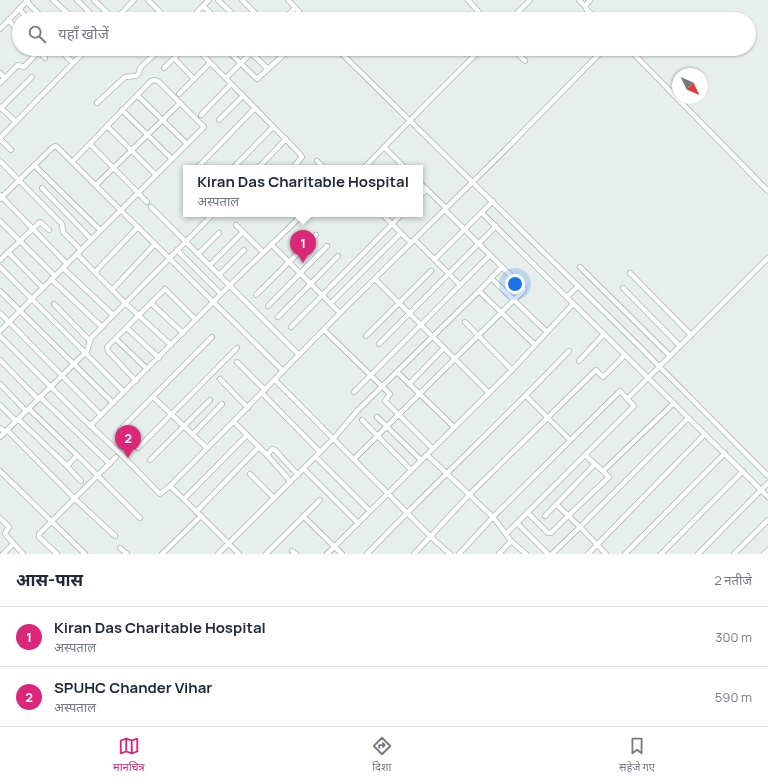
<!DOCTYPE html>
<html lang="hi">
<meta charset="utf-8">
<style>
body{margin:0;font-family:Manrope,"Noto Sans Devanagari",sans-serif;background:#f2f2f3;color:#1f2937}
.compass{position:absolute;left:672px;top:68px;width:36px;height:36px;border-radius:50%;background:#fff;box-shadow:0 1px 3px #0004;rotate:134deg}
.you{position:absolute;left:515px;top:284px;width:14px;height:14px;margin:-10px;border:3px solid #fff;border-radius:50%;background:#1a73e8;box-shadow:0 0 0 6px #1a73e833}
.badge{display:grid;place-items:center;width:26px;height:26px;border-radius:50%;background:#db2777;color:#fff;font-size:13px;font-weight:700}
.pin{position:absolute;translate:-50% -33px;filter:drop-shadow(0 1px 2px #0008)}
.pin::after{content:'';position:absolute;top:21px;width:14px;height:12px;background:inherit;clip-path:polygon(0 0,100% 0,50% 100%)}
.popup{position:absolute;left:183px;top:165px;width:240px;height:52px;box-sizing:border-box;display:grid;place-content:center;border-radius:0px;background:#fff;filter:drop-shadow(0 1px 3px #0005);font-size:13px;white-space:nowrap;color:#747a83}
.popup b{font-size:15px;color:#1f2937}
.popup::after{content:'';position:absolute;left:50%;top:100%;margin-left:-8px;border:8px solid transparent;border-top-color:#fff}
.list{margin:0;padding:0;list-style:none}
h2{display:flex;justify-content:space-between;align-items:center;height:52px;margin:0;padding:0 16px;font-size:17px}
h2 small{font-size:13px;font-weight:400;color:#747a83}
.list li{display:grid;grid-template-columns:26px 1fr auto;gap:12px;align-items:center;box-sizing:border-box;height:60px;padding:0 16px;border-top:1px solid #e0e1e3}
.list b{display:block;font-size:15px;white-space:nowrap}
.list p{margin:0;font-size:13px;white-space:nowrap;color:#747a83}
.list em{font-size:13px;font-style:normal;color:#747a83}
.icon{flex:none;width:22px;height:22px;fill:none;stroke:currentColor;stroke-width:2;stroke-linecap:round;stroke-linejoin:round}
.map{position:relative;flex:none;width:768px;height:554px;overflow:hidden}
.search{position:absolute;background:#fff;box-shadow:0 1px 3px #0004;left:12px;right:12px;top:12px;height:44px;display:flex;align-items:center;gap:10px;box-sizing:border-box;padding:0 14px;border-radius:22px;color:#747a83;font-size:15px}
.sheet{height:172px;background:#fff}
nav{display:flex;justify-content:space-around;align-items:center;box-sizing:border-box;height:56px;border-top:1px solid #e0e1e3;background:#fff;font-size:11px;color:#747a83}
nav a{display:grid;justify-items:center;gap:2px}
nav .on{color:#db2777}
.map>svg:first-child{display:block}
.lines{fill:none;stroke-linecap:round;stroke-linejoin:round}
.minor-casing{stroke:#a8b8b2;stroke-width:6}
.minor{stroke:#fff;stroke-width:4.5}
</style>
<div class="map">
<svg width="768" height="554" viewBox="0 0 768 554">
<rect width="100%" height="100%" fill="#e6efeb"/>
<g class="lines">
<g class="minor-casing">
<g id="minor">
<polyline points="53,0 74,19"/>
<polyline points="77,0 96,19"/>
<polyline points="94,0 114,19"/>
<polyline points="148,0 167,19"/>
<polyline points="218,0 238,19"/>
<polyline points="242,0 261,19"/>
<polyline points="288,0 306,19"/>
<polyline points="468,0 485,19"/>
<polyline points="579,0 585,6"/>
<polyline points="590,0 585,6 587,10 597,19"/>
<polyline points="26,1 44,19"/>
<polyline points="203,6 217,19"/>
<polyline points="19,9 28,19"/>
<polyline points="116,19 134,0"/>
<polyline points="190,19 209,0"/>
<polyline points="284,19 295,8"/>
<polyline points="511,19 530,0"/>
<polyline points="8,20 19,31"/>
<polyline points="0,29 28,0"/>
<polyline points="37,49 45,58"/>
<polyline points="59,49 73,63"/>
<polyline points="74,49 81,55"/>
<polyline points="197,49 300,154 302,157 293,168"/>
<polyline points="226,49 257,79 290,49"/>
<polyline points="247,49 268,69"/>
<polyline points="337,49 639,346 768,476"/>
<polyline points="513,49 525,61"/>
<polyline points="629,49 768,191"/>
<polyline points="174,58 194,79"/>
<polyline points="164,68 183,49"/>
<polyline points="0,73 5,78"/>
<polyline points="226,78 255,49"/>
<polyline points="0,83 18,65 24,67 39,51"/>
<polyline points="179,94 210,63"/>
<polyline points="137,95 187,144"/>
<polyline points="97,103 125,77 136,76 139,73 140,68 160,49"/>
<polyline points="0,107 16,122"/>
<polyline points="1,108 32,77"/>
<polyline points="122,110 172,159"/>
<polyline points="201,115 231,84"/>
<polyline points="219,120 243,96"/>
<polyline points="107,126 156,175"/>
<polyline points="0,138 87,49"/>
<polyline points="0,139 11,150"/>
<polyline points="90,144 147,202"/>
<polyline points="384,147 405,168"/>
<polyline points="0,161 62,224 63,232 81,250"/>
<polyline points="317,161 324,168"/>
<polyline points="34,165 100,230"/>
<polyline points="197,168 255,108"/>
<polyline points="233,168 273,127"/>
<polyline points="258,168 286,139"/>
<polyline points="364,168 425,105 481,49"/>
<polyline points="420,183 446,208"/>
<polyline points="96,185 180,103"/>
<polyline points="42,188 91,239"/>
<polyline points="0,195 67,264"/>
<polyline points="420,196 427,189"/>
<polyline points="0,199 52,148 55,146 57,147 283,371"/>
<polyline points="151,207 299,355"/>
<polyline points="445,210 502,267 479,291 535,345"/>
<polyline points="482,213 768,497"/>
<polyline points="382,214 411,243"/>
<polyline points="0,221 55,276"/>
<polyline points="243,232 263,252"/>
<polyline points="415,240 460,285"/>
<polyline points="271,244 340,313"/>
<polyline points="177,250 221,294"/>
<polyline points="8,252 43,288"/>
<polyline points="77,254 125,303 171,345"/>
<polyline points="198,254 219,233"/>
<polyline points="435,259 493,201"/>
<polyline points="0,260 40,222 49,230"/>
<polyline points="210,265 243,232 236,225"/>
<polyline points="0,267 124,392"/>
<polyline points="580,267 670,356"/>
<polyline points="63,268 113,315"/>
<polyline points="95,272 138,227"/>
<polyline points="630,273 691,335"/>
<polyline points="219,275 244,250"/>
<polyline points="491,278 547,332"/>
<polyline points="51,279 102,327"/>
<polyline points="375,279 489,393"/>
<polyline points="623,288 680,346"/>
<polyline points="112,290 155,244"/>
<polyline points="0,291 113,403"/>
<polyline points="256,295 316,235"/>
<polyline points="567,297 578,286"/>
<polyline points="151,303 183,333"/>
<polyline points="331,303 401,233"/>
<polyline points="54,304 90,341"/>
<polyline points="268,306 327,246"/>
<polyline points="0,313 101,415"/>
<polyline points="278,317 338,256"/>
<polyline points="465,322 512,370"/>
<polyline points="291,327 402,214"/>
<polyline points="127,328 159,358"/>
<polyline points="324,330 390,394 385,401 433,449"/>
<polyline points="0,331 204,127 159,82 155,80 151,81 73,161"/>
<polyline points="0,336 79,415 122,455 158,492 160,494 170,486"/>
<polyline points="366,336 431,271"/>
<polyline points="116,339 147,369"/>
<polyline points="379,344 496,226"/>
<polyline points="0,360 38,399"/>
<polyline points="579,361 604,334"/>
<polyline points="237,362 265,390"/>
<polyline points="397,372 454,427"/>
<polyline points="220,379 248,408"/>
<polyline points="275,380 431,537 450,554"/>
<polyline points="136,381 108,351 107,347 165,289 196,320"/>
<polyline points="0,384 26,411"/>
<polyline points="409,384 444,348"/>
<polyline points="354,392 490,255"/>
<polyline points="262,393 320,452"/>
<polyline points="526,396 570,440"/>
<polyline points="40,397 110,464"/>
<polyline points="153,397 207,448"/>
<polyline points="627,399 768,258"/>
<polyline points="0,405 16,421"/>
<polyline points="29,409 77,455"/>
<polyline points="377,417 421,460"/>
<polyline points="18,419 65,464 69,464 77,455 140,518"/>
<polyline points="362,420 411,470"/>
<polyline points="234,422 267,455 272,449 275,450 298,475"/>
<polyline points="90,426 230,285 303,214"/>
<polyline points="0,428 5,432"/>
<polyline points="7,430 75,499 115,536"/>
<polyline points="120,430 212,337"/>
<polyline points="193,434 222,404"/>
<polyline points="0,437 87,351 91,338 213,214"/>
<polyline points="138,448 237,348"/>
<polyline points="267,455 291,482"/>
<polyline points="427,455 493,517 511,541 526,554"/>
<polyline points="316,457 370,511"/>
<polyline points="354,459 522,292 524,289 523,287 502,267"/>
<polyline points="150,460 210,400"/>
<polyline points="65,464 81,481"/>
<polyline points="304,469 358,523"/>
<polyline points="0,471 85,554"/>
<polyline points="250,474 274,498"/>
<polyline points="184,499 247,435"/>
<polyline points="196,512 259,447"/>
<polyline points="527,512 548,533 551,533 568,516 609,477 603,471 674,403"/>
<polyline points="201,516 239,554"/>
<polyline points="303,516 342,554"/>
<polyline points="545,516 595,464"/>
<polyline points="0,518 9,527 5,533 5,534 23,554"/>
<polyline points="517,523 548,554"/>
<polyline points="506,534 585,455"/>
<polyline points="120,548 127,554"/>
<polyline points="292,551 296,554"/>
<polyline points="3,554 13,544"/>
<polyline points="57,554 39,537 39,534 116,457"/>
<polyline points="162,554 201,516 170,486 340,313 504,151 604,49"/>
<polyline points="218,554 334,438 358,410 479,291"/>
<polyline points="266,554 320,500"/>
<polyline points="327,554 512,370 573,304"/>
<path d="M367 554C433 485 503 420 569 351"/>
<polyline points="414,554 469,495 596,370 603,377 625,355"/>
<polyline points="459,554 493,517 620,391 634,406 585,455 603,471"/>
<polyline points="499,554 511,541"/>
<polyline points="552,554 580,527 556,504"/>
<polyline points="588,554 705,434"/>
<polyline points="606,554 580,527 688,418"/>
<polyline points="625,554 725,453"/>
<polyline points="661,554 743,471"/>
<polyline points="698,554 768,483"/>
<polyline points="734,554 768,520"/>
<polyline points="764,554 768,550"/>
</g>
</g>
<use href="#minor" class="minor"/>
</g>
</svg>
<svg class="compass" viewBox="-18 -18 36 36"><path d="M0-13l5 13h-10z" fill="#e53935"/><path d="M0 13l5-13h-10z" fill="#747a83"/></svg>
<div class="you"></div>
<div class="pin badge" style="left:303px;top:263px">1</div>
<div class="popup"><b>Kiran Das Charitable Hospital</b>अस्पताल</div>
<div class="pin badge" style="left:128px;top:458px">2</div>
<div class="search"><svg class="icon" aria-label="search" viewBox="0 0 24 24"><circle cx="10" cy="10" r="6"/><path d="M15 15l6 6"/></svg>यहाँ खोजें</div>
</div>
<section class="sheet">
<h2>आस-पास<small>2 नतीजे</small></h2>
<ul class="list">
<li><span class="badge">1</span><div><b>Kiran Das Charitable Hospital</b><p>अस्पताल</p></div><em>300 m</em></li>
<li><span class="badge">2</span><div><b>SPUHC Chander Vihar</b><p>अस्पताल</p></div><em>590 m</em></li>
</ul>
</section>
<nav>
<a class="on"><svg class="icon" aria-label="map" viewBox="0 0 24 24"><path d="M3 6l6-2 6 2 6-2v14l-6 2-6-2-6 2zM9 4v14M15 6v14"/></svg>मानचित्र</a>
<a><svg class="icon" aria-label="directions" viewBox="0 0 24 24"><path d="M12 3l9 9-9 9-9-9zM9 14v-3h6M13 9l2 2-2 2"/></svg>दिशा</a>
<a><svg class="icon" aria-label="saved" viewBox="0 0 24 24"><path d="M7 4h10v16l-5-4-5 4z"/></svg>सहेजे गए</a>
</nav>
